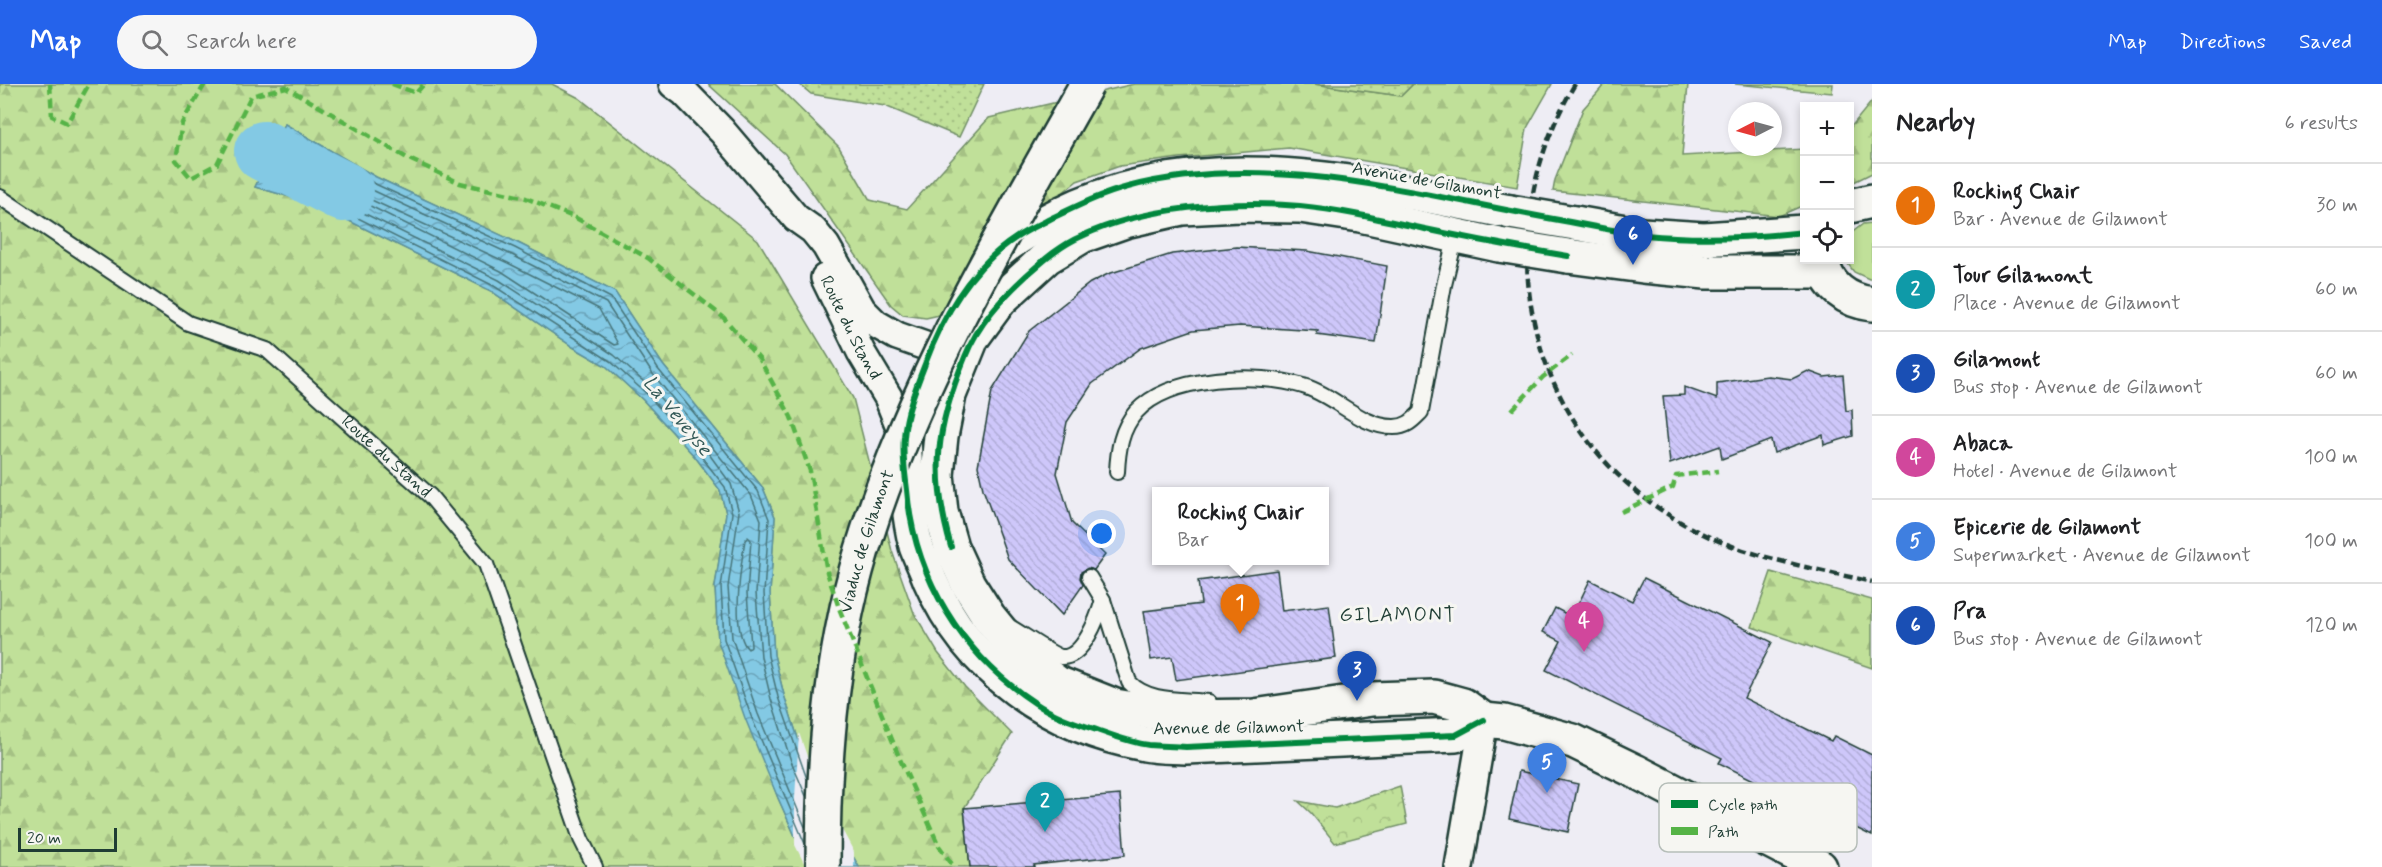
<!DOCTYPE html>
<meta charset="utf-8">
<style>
body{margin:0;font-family:Mynerve,sans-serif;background:#f6f6f6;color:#202124}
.controls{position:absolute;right:18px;top:18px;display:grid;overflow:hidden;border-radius:0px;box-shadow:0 3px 9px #0003}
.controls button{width:54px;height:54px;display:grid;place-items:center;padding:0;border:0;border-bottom:2px solid #e0e0e0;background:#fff;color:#202124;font:30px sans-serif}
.compass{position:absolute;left:1728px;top:18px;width:54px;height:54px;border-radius:50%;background:#fff;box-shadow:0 3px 9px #0003;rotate:264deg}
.scale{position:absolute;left:18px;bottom:15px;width:99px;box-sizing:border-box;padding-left:6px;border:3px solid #1f3d34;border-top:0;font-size:16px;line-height:21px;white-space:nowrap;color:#1f3d34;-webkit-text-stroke:4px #f6f6f2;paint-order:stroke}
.you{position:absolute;left:1102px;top:450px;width:21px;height:21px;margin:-15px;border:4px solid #fff;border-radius:50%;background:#1a73e8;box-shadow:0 0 0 9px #1a73e833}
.badge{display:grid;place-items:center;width:39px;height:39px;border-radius:50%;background:#2563eb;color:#fff;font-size:20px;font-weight:700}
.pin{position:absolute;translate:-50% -50px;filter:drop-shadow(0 2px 3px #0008)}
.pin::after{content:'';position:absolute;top:32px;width:21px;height:18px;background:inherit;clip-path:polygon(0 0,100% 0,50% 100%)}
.popup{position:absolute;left:1152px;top:403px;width:177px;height:78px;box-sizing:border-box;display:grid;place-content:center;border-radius:0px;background:#fff;filter:drop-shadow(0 2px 4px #0005);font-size:20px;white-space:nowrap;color:#757577}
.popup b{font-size:22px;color:#202124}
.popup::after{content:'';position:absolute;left:50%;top:100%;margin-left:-12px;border:12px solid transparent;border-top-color:#fff}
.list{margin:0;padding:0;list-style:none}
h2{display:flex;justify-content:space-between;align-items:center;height:78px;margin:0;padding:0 24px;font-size:26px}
h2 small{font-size:20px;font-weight:400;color:#757577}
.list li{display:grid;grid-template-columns:39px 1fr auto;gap:18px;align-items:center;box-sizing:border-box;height:84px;padding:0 24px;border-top:2px solid #e0e0e0}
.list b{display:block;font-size:22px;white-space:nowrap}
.list p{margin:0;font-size:20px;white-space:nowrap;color:#757577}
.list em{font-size:20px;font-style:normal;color:#757577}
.icon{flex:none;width:33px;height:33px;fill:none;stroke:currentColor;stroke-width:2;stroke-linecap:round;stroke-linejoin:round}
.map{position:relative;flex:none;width:1872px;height:783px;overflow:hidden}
header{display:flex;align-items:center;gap:36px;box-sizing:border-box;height:84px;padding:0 30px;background:#2563eb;color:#fff}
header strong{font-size:28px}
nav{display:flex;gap:33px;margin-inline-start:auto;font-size:21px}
.search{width:420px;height:54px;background:#f6f6f6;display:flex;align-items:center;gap:15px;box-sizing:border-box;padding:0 21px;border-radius:33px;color:#757577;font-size:22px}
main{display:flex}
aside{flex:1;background:#fff}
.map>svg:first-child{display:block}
.grass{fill:#c0e099;stroke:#708e66;stroke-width:1.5}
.forest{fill:url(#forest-firs);stroke:#708e66;stroke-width:1.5}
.park{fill:url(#park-crowns);stroke:#708e66;stroke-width:1.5}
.garden{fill:url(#garden-dots);stroke:#708e66;stroke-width:1.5}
.water{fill:url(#water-waves);stroke:#5b919e;stroke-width:1.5}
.pier{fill:#eeedf4}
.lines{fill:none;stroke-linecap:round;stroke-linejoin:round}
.shore{stroke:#47757a;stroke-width:1.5}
.river{stroke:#83c9e4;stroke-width:60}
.building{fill:url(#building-back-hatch);stroke:#1f3d34;stroke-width:1.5}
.service-casing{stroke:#1f3d34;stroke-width:18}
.minor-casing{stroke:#1f3d34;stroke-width:32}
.tertiary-casing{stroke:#1f3d34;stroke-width:38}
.service{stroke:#f6f6f2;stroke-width:14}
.minor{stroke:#f6f6f2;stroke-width:27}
.tertiary{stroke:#f6f6f2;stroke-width:33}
.rail{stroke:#1f3d34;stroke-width:4.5;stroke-dasharray:9 4.5;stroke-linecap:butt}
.tertiary-bridge-casing{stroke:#1f3d34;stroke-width:38;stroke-linecap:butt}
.secondary-bridge-casing{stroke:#1f3d34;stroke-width:38;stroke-linecap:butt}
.tertiary-bridge{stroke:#f6f6f2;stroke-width:33}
.secondary-bridge{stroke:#f6f6f2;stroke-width:33}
.quiet{stroke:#55b346;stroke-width:4.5;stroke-dasharray:9 4.5;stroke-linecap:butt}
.cycleway-casing{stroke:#f6f6f2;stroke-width:10}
.cycleway{stroke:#00873e;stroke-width:6}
.labels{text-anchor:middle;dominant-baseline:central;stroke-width:6;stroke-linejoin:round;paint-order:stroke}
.street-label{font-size:18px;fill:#1f3d34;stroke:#f6f6f2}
.water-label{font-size:20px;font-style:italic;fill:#335957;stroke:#f6f6f2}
.neighbourhood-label{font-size:20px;letter-spacing:1.5px;fill:#1f3d34;stroke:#f6f6f2}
.key{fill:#f6f6f2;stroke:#b6beb9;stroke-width:1.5}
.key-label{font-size:16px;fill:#1f3d34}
</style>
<header>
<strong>Map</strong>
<div class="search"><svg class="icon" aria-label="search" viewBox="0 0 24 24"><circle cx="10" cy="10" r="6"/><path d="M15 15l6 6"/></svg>Search here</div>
<nav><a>Map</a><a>Directions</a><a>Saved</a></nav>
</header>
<main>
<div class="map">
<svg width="1872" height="783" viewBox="0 0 1872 783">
<defs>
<pattern id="forest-firs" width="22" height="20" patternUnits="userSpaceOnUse" patternTransform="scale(1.5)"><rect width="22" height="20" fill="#c0e099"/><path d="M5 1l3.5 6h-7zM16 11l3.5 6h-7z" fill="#a5c184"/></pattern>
<pattern id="park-crowns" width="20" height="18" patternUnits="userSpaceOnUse" patternTransform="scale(1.5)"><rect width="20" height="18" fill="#c0e099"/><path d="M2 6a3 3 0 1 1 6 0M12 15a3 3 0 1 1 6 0" fill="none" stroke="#a5c184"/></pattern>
<pattern id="garden-dots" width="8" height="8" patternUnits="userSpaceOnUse" patternTransform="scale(1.5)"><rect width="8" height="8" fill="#c0e099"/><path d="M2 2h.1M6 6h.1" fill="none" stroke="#a5c184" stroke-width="1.8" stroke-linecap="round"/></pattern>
<pattern id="water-waves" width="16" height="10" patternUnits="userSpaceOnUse" patternTransform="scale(1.5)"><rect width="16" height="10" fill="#83c9e4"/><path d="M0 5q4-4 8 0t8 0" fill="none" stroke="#6ba4ba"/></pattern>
<pattern id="building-back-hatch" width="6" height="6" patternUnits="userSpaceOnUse" patternTransform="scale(1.5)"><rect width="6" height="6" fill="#cec7fa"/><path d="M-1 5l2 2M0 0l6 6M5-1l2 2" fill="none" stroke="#b0acd7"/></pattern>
</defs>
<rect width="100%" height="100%" fill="#eeedf4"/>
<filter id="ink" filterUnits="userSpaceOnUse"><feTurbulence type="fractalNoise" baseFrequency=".0167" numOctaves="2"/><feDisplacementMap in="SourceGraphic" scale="12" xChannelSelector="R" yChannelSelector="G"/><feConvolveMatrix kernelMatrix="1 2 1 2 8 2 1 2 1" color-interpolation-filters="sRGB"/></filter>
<g filter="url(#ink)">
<g class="grass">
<polygon points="1735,0 1833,0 1832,9"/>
<polygon points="1872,139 1872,195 1869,195 1854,188 1845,176 1850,176 1850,150 1863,140"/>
</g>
<g class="forest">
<polygon points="0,0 552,0 579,14 758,156 853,314 892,467 914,529 938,569 965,603 1012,650 964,724 970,783 859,783 829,729 804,673 784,611 774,571 770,509 775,433 763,404 663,281 615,208 518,159 376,93 285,40 255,103 315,120 491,207 573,263 606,282 643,316 696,374 720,406 726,429 715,503 718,557 778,714 809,783 0,783"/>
<polygon points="708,0 775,0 839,63 870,116 907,125 989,34 1134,0 1314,0 1401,12 1413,0 1552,0 1527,44 1517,103 1289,64 1179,74 1120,82 1077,97 1029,136 948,229 926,234 903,231 891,221 785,70"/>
<polygon points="1605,0 1688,0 1682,72 1804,65 1804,121 1779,132 1553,107 1555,96 1583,25"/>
<polygon points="1872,17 1872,89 1850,100 1850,44"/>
<polygon points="1771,488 1872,516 1872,584 1752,543"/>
</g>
<polygon class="park" points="1400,702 1407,740 1335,759 1311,729 1298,717 1335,724"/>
<g class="garden">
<polygon points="799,0 984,0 959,53 885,22 811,10"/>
<polygon points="1314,0 1413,0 1401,12"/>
</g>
<polygon class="water" points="285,40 376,93 518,159 615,208 663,281 763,404 775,433 770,509 774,571 784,611 804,673 829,729 859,783 809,783 778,714 745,634 718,557 715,503 726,429 720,406 696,374 643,316 606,282 573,263 491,207 315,120 255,103"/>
<polygon class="pier" points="799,649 807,672 832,727 854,768 854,783 806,783 795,761 795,714"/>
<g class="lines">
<g class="shore">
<polygon points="297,73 365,113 508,179 599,225 618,260 614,261 501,187 324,99 289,89 288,86 293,75"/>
<path d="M748 453 751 456 747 509 751 562 748 565C730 547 741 480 745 456Z"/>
<polyline points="805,743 758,630 732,554 728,503 739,428 731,400 706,366 653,306 614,271 499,196 321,108 276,95 275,92 290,61 294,61 370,105 512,171 606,219 652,289 751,411 761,436 756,509 761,573 771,615 791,677 806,712"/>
<polyline points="805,760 751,632 724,555 721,503 732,429 725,403 700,371 648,311 610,277 494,202 318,114 266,100 265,96 287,50 290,50 373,99 515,164 611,214 658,285 758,407 769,435 764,509 768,572 778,613 807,695"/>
</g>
<polyline class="river" points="264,67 344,108"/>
</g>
<g class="building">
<polygon points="1237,163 1307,167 1387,182 1376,259 1317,251 1318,247 1240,242 1193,246 1141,264 1092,300 1067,338 1057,389 1072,439 1105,471 1094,486 1088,484 1081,488 1080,494 1083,501 1062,531 1008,475 983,405 978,382 992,307 1029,247 1090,199 1108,190 1172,170"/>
<polygon points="1808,287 1824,293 1843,291 1846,327 1852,326 1853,352 1824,361 1823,351 1774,369 1771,356 1722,375 1720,362 1670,380 1663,312 1684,311 1684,303 1717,315 1717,299 1768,292 1792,295"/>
<polygon points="1277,486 1282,527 1329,521 1336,574 1176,596 1172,573 1151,576 1144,527 1201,520 1198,497"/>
<polygon points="1644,494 1772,558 1744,614 1831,657 1834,652 1872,671 1872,752 1834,733 1830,741 1784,718 1786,712 1719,679 1722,674 1546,586 1561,557 1543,548 1555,524 1572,533 1590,496 1632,517"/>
<polygon points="1519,687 1578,700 1568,748 1509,735"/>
<polygon points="1120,711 1125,771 1034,781 1035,783 970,783 964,724"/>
</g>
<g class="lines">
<g class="service-casing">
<g id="service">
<path id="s1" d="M0 113 188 239 267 266 430 412 486 480 581 755 595 783"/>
<path d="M1117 388C1118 366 1121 345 1136 328 1170 291 1258 288 1303 302 1335 311 1360 343 1394 343 1407 343 1413 336 1421 328L1444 201 1456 151"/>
<path d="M1089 493 1103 516 1129 598C1148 619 1183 615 1209 618"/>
<path d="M1008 542C1019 548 1054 572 1061 573 1083 575 1098 533 1103 516"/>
</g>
</g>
<g class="minor-casing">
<g id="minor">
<polyline points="673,0 684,8 722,47 796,134 813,146 826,162 862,226 876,240 897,252 931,264"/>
<path id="s2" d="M825 194 861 268 888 313 904 353"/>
<polyline points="1459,783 1484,636"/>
</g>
</g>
<g class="tertiary-casing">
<g id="tertiary">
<polyline points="1850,122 1872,117"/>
<polyline points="1575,139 1642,151 1704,155 1804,148"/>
<polyline points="1499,161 1360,131 1300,122 1239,121 1182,124 1125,137 1082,152 1047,173 1000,216 972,254 949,311 941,352 937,391 941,428 951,463 968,500 989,533 1020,571 1057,599 1115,622 1182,633 1254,632 1372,615 1434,613 1463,621 1484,636 1504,638 1573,657 1635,687 1820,783"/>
<polyline points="1568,172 1643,182 1706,188 1825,188"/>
<path d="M1822 176C1826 202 1847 217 1872 220"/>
<path d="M987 179C1007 157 1032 145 1058 131 1202 58 1361 99 1510 128"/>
<path d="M905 347 904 353C906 390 907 426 916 462 920 473 926 485 930 496 969 586 1050 643 1145 660 1159 663 1173 662 1186 663L1456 651 1484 636"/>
</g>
</g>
<use href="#service" class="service"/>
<use href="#minor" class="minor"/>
<use href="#tertiary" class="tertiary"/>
<path class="rail" d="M1575 0C1484 152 1524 349 1682 439 1739 472 1808 483 1872 498"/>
<g class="tertiary-bridge-casing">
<g id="tertiary-bridge">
<polyline points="1510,128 1575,139"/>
<polyline points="1499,161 1568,172"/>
</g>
</g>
<g class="secondary-bridge-casing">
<g id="secondary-bridge">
<path id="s3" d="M823 783C823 670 832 556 868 447 919 289 1006 144 1087 0"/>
</g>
</g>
<use href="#tertiary-bridge" class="tertiary-bridge"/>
<use href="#secondary-bridge" class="secondary-bridge"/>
<g class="quiet">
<polyline points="50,0 52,32 67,39 89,0"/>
<polyline points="205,0 182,39 176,76 191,94 217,80 251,12 286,3 407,74 460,99 526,114 576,134 648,174 723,233 760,276 791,333 810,387 827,488 839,524 899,673 939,762 954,783"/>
<polyline points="392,0 416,9 424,0"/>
<polyline points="1512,326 1543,293 1572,271"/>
<polyline points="1621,428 1673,403 1676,392 1718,387"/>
</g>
<g class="cycleway-casing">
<g id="cycleway">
<path d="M951 463C930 389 936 344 965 273 978 240 1001 215 1027 191 1044 176 1061 161 1082 152 1143 123 1233 116 1300 122 1342 126 1384 136 1425 145 1472 155 1520 164 1568 172"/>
<path d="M1484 636 1456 651 1186 663C1174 662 1161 662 1149 661 1132 659 1114 652 1097 646 1076 639 1054 632 1035 619 962 571 914 493 907 406 905 389 902 370 904 353 906 328 916 303 925 280 943 231 972 182 1017 153 1027 146 1039 141 1050 135 1075 123 1101 110 1128 103 1272 65 1428 114 1570 138 1595 143 1620 148 1645 151 1698 156 1752 154 1804 148"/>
</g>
</g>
<use href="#cycleway" class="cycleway"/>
</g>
</g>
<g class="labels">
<g class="street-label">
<text transform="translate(1427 97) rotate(10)">Avenue de Gilamont</text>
<text stroke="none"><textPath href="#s2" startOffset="56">Route du Stand</textPath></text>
<text stroke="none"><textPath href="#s1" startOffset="470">Route du Stand</textPath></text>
<text stroke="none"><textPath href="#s3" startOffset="330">Viaduc de Gilamont</textPath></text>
<text transform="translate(1229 644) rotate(-1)">Avenue de Gilamont</text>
</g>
<g class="water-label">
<text transform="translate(677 332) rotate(51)">La Veveyse</text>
</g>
<g class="neighbourhood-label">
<text x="1398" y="531">GILAMONT</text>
</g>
</g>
<rect x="1659" y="699" width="198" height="69" rx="9" class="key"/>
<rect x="1671" y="716" width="27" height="8" fill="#00873e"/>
<rect x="1671" y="743" width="27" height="8" fill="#55b346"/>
<g class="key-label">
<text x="1708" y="726">Cycle path</text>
<text x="1708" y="753">Path</text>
</g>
</svg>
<div class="controls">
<button>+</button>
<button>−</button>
<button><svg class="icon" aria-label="locate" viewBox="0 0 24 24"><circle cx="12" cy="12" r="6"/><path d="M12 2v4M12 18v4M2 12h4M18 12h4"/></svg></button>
</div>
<svg class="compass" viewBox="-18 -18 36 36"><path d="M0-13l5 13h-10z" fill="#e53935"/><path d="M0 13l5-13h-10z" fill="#757577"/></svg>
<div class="scale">20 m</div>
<div class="you"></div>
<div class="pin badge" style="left:1240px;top:550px;background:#e8710a">1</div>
<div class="popup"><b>Rocking Chair</b>Bar</div>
<div class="pin badge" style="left:1045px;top:748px;background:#0f9aa8">2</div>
<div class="pin badge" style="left:1357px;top:617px;background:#1a4fb4">3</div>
<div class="pin badge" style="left:1584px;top:568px;background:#d1479c">4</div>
<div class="pin badge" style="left:1547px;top:709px;background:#3f7fe0">5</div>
<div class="pin badge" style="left:1633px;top:181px;background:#1a4fb4">6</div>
</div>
<aside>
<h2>Nearby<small>6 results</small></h2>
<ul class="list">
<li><span class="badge" style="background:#e8710a">1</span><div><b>Rocking Chair</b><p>Bar · Avenue de Gilamont</p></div><em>30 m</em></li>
<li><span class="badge" style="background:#0f9aa8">2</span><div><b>Tour Gilamont</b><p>Place · Avenue de Gilamont</p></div><em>60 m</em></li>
<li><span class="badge" style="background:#1a4fb4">3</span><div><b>Gilamont</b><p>Bus stop · Avenue de Gilamont</p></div><em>60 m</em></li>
<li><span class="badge" style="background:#d1479c">4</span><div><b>Abaca</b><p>Hotel · Avenue de Gilamont</p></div><em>100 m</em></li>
<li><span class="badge" style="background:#3f7fe0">5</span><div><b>Epicerie de Gilamont</b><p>Supermarket · Avenue de Gilamont</p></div><em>100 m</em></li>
<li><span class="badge" style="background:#1a4fb4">6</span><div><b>Pra</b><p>Bus stop · Avenue de Gilamont</p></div><em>120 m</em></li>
</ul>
</aside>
</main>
